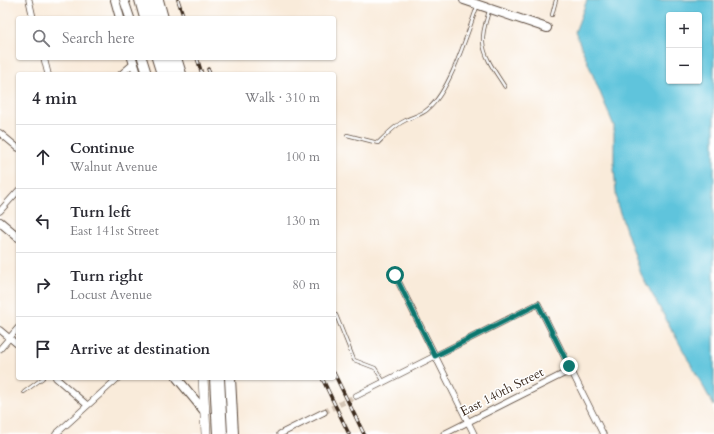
<!DOCTYPE html>
<meta charset="utf-8">
<style>
body{margin:0;font-family:Cardo,serif;background:#f7f7f7;color:#2b2b33}
.controls{position:absolute;right:12px;top:12px;display:grid;overflow:hidden;border-radius:4px;box-shadow:0 1px 3px #0004}
.controls button{width:36px;height:36px;display:grid;place-items:center;padding:0;border:0;border-bottom:1px solid #e1e1e2;background:#fff;color:#2b2b33;font:20px sans-serif}
.stop{position:absolute;width:12px;height:12px;margin:-9px;border:3px solid #0f766e;border-radius:50%;background:#fff}
.stop.end{background:#0f766e;border-color:#fff;box-shadow:0 1px 4px #0008}
.list{margin:0;padding:0;list-style:none}
h2{display:flex;justify-content:space-between;align-items:center;height:52px;margin:0;padding:0 16px;font-size:17px}
h2 small{font-size:13px;font-weight:400;color:#7c7c81}
.list li{display:grid;grid-template-columns:26px 1fr auto;gap:12px;align-items:center;box-sizing:border-box;height:64px;padding:0 16px;border-top:1px solid #e1e1e2}
.list b{display:block;font-size:15px;white-space:nowrap}
.list p{margin:0;font-size:13px;white-space:nowrap;color:#7c7c81}
.list em{font-size:13px;font-style:normal;color:#7c7c81}
.icon{flex:none;width:22px;height:22px;fill:none;stroke:currentColor;stroke-width:2;stroke-linecap:round;stroke-linejoin:round}
.map{position:relative;flex:none;width:714px;height:434px;overflow:hidden}
.search{position:absolute;background:#fff;box-shadow:0 1px 3px #0004;left:16px;top:16px;width:320px;height:44px;display:flex;align-items:center;gap:10px;box-sizing:border-box;padding:0 14px;border-radius:4px;color:#7c7c81;font-size:15px}
.panel{position:absolute;background:#fff;box-shadow:0 1px 3px #0004;left:16px;top:72px;width:320px;height:308px;border-radius:4px}
.map>svg:first-child{display:block}
.water{fill:#5ec4dc;stroke:#4c777d;fill-rule:evenodd}
.lines{fill:none;stroke-linecap:round;stroke-linejoin:round}
.minor-tunnel{stroke:#d3c4b4;stroke-width:5.5;stroke-dasharray:5.5 3;stroke-linecap:butt}
.service-casing{stroke:#58473a;stroke-width:4}
.minor-casing{stroke:#58473a;stroke-width:7}
.secondary-casing{stroke:#58473a;stroke-width:10}
.primary-casing{stroke:#58473a;stroke-width:10}
.motorway-casing{stroke:#58473a;stroke-width:12}
.service{stroke:#fff;stroke-width:2.5}
.minor{stroke:#fff;stroke-width:5.5}
.secondary{stroke:#fff;stroke-width:8}
.primary{stroke:#fff;stroke-width:9}
.motorway{stroke:#fff;stroke-width:10}
.rail-casing{stroke:#3b2a1e;stroke-width:3.5}
.rail{stroke:#fff;stroke-width:2;stroke-dasharray:6;stroke-linecap:butt}
.route{stroke:#0f766e;stroke-width:5}
.labels{text-anchor:middle;dominant-baseline:central;stroke-width:3;stroke-linejoin:round;paint-order:stroke}
.street-label{font-size:13px;fill:#3b2a1e;stroke:#fff}
</style>
<div class="map">
<svg width="714" height="434" viewBox="0 0 714 434">
<rect width="100%" height="100%" fill="#fff"/>
<filter id="ink" filterUnits="userSpaceOnUse"><feTurbulence type="fractalNoise" baseFrequency=".025" numOctaves="2"/><feDisplacementMap in="SourceGraphic" scale="8" xChannelSelector="R" yChannelSelector="G"/><feConvolveMatrix kernelMatrix="1 2 1 2 8 2 1 2 1" color-interpolation-filters="sRGB"/></filter>
<filter id="wash" filterUnits="userSpaceOnUse"><feTurbulence type="fractalNoise" baseFrequency=".012" numOctaves="4" result="noise"/><feDisplacementMap in="SourceGraphic" scale="16" xChannelSelector="R" yChannelSelector="G"/><feGaussianBlur stdDeviation="0.9" result="paint"/><feColorMatrix in="noise" values="0 0 0 0 0 0 0 0 0 0 0 0 0 0 0 0 0 1.4 0 .05"/><feComposite in="paint" operator="in"/></filter>
<g filter="url(#wash)">
<rect width="100%" height="100%" fill="#f9ebda"/>
<path class="water" d="M587 0H714V406L641 274 617 204 614 168V126L575 32ZM669 15H699V81H669Z"/>
</g>
<g filter="url(#ink)">
<g class="lines">
<polyline class="minor-tunnel" points="324,412 356,396"/>
<g class="service-casing">
<g id="service">
<path d="M489 11C486 21 482 32 483 42 484 58 497 74 505 87"/>
<polyline points="552,15 556,0"/>
<path d="M347 135 378 143C386 135 395 125 406 120 413 116 422 115 428 109 450 91 467 34 477 7"/>
<polyline points="336,315 354,360 375,368 384,382"/>
<polyline points="24,392 43,378"/>
</g>
</g>
<g class="minor-casing">
<g id="minor">
<polyline points="29,0 33,18"/>
<polyline points="44,58 48,74"/>
<polyline points="121,74 134,63"/>
<polyline points="0,133 18,148"/>
<polyline points="0,211 18,191"/>
<polyline points="395,275 474,434"/>
<polyline points="0,330 18,345"/>
<polyline points="0,349 18,328"/>
<polyline points="56,378 87,405"/>
<polyline points="356,396 538,304 603,434"/>
<polyline points="56,434 118,378"/>
<polyline points="280,434 324,412"/>
<polyline points="444,434 571,370"/>
</g>
</g>
<g class="secondary-casing">
<g id="secondary">
<polyline points="115,0 120,18"/>
<polyline points="124,0 130,18"/>
<polyline points="139,0 144,18"/>
<polyline points="150,0 155,18"/>
<polyline points="464,0 547,28"/>
<polyline points="132,58 137,74"/>
<polyline points="142,58 147,74"/>
<polyline points="156,58 161,74"/>
<polyline points="168,58 173,74"/>
<polyline points="0,222 18,237"/>
<polyline points="177,378 205,412"/>
<polyline points="220,378 223,434"/>
</g>
</g>
<g class="primary-casing">
<polyline id="primary" points="203,378 206,434"/>
</g>
<g class="motorway-casing">
<g id="motorway">
<polyline points="144,0 150,18"/>
<polyline points="158,0 163,18"/>
<polyline points="162,58 167,74"/>
<polyline points="176,58 181,74"/>
<polyline points="215,378 218,434"/>
<polyline points="230,378 233,434"/>
</g>
</g>
<use href="#service" class="service"/>
<use href="#minor" class="minor"/>
<use href="#secondary" class="secondary"/>
<use href="#primary" class="primary"/>
<use href="#motorway" class="motorway"/>
<g class="rail-casing">
<g id="rail">
<polyline points="178,0 184,18"/>
<polyline points="197,58 202,74"/>
<polyline points="208,69 210,74"/>
<polyline points="334,373 364,434"/>
<polyline points="322,378 349,434"/>
</g>
</g>
<use href="#rail" class="rail"/>
</g>
</g>
<g class="lines" filter="url(#ink)">
<polyline class="route" points="395,275 435,356 538,304 569,366"/>
</g>
<g class="labels">
<g class="street-label">
<text transform="translate(502 392) rotate(-27)">East 140th Street</text>
</g>
</g>
</svg>
<div class="controls">
<button>+</button>
<button>−</button>
</div>
<div class="stop" style="left:395px;top:275px"></div>
<div class="stop end" style="left:569px;top:366px"></div>
<div class="search"><svg class="icon" aria-label="search" viewBox="0 0 24 24"><circle cx="10" cy="10" r="6"/><path d="M15 15l6 6"/></svg>Search here</div>
<section class="panel">
<h2>4 min<small>Walk · 310 m</small></h2>
<ul class="list">
<li><svg class="icon" aria-label="ahead" viewBox="0 0 24 24"><path d="M12 20V5M6 11l6-6 6 6"/></svg><div><b>Continue</b><p>Walnut Avenue</p></div><em>100 m</em></li>
<li><svg class="icon" aria-label="left" viewBox="0 0 24 24"><path d="M17 20v-9H6M10 6l-5 5 5 5"/></svg><div><b>Turn left</b><p>East 141st Street</p></div><em>130 m</em></li>
<li><svg class="icon" aria-label="right" viewBox="0 0 24 24"><path d="M7 20v-9h11M14 6l5 5-5 5"/></svg><div><b>Turn right</b><p>Locust Avenue</p></div><em>80 m</em></li>
<li><svg class="icon" aria-label="arrive" viewBox="0 0 24 24"><path d="M6 21V4h12l-3 4 3 4H6"/></svg><div><b>Arrive at destination</b></div></li>
</ul>
</section>
</div>
